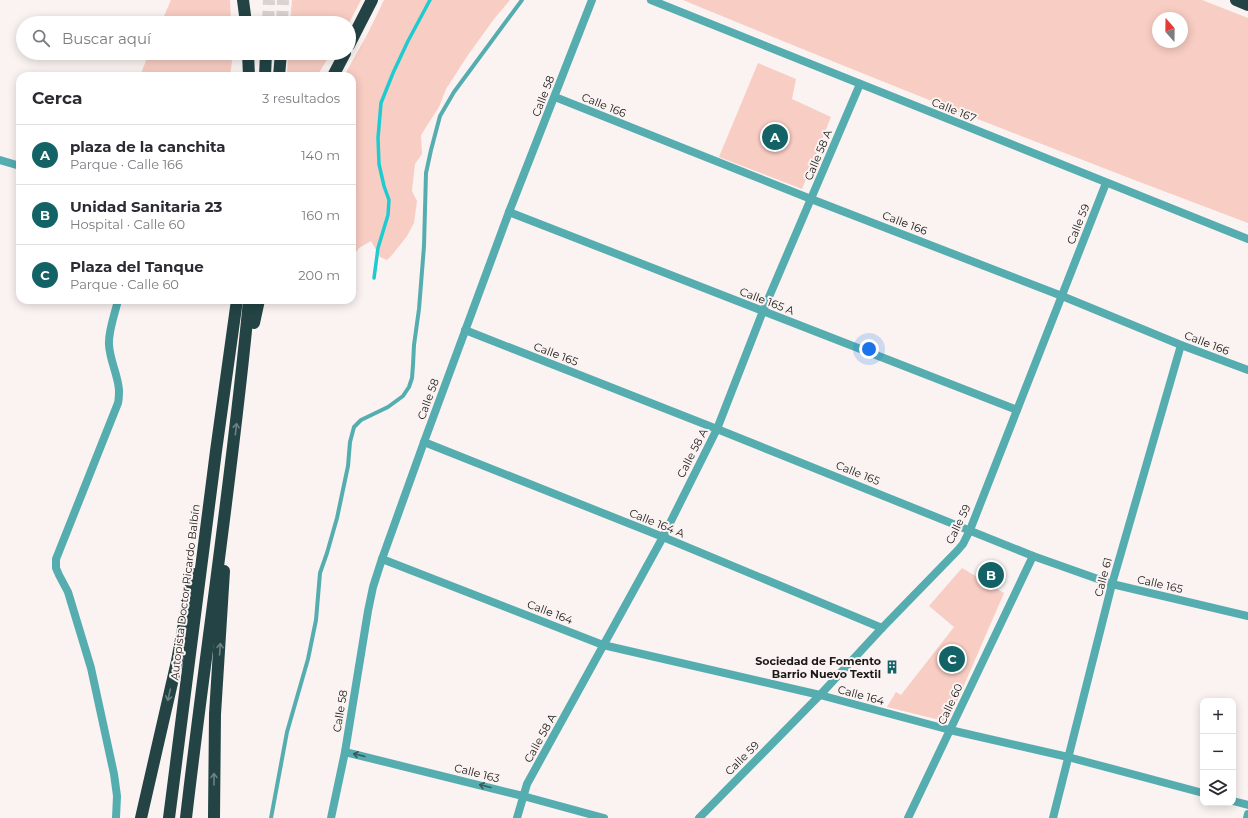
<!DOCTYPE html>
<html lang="es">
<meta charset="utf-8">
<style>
body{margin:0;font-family:Montserrat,sans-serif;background:#f2f2f3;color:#2b2b33}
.controls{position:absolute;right:12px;bottom:12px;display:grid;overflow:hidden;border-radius:8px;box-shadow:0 2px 10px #0003}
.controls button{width:36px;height:36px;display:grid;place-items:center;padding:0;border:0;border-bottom:1px solid #e1e1e2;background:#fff;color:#2b2b33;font:20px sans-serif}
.compass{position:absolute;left:1152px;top:12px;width:36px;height:36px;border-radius:50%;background:#fff;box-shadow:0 2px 10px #0003;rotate:340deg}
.you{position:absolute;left:869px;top:349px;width:14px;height:14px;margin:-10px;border:3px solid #fff;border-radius:50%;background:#1a73e8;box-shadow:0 0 0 6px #1a73e833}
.badge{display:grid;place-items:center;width:26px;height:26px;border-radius:50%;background:#136366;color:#fff;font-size:13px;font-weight:700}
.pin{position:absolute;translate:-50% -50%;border:2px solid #fff;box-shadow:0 1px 4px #0006}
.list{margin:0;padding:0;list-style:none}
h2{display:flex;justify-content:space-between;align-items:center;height:52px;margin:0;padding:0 16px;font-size:17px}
h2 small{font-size:13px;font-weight:400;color:#7c7c81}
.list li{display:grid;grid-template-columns:26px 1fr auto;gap:12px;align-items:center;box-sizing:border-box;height:60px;padding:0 16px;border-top:1px solid #e1e1e2}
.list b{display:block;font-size:15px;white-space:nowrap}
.list p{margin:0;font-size:13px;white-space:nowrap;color:#7c7c81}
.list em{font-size:13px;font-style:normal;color:#7c7c81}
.icon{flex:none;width:22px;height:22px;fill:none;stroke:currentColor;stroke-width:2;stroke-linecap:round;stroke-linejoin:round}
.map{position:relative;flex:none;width:1248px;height:818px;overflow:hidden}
.search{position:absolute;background:#fff;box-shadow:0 2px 10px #0003;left:16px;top:16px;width:340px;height:44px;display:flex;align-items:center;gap:10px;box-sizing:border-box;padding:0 14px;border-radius:22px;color:#7c7c81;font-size:15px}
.panel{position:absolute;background:#fff;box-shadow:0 2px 10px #0003;left:16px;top:72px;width:340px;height:232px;border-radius:12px}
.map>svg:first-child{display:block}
.green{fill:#f8cdc3;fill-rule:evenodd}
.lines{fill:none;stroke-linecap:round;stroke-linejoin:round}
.stream{stroke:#1ecbd1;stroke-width:3.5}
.motorway-tunnel{stroke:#d9d2d0;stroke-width:12;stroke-dasharray:12 6;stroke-linecap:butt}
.service{stroke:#56adb0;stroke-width:4}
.minor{stroke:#56adb0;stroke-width:8}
.motorway{stroke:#234344;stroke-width:12}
.oneway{stroke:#6e8181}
.oneway2{stroke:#365b5c}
.labels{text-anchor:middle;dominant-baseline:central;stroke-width:4;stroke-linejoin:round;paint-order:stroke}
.street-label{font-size:11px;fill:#1b1818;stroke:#faf3f1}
.poi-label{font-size:11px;font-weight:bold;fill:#1b1818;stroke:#faf3f1;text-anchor:end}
</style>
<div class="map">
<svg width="1248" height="818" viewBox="0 0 1248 818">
<rect width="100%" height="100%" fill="#faf3f1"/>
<g class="green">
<polygon points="171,0 230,0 231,23 161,23"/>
<polygon points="292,0 361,0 349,23 290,23"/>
<polygon points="384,0 510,0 494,19 468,55 446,89 439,107 421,135 422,154 415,164 412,191 417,201 414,223 407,236 392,255 387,260 380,257 371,241 359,248 352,258 352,76 344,76 368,33"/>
<path d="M683 0H1202L1248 18V223C1058 152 870 77 683 0ZM1158 18H1182V42H1158Z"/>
<polygon points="149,53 233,53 230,76 140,76"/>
<polygon points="288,53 331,53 317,76 287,76"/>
<polygon points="758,63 796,79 792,99 831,117 802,189 719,157"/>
<polygon points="962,568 1004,593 948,722 887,707 896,692 901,695 954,627 929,606"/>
</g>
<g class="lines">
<polyline class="stream" points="374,278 378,248 388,215 389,200 384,186 379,164 378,138 381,103 393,73 408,41 430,0"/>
<g class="motorway-tunnel">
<polyline points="268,23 269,0"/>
<polyline points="282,23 283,0"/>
</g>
<polyline class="service" points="271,818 287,732 308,659 316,620 320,573 327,553 337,518 348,466 350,442 354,427 361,420 388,407 403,396 409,387 412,378 413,365 414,345 419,309 424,246 426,173 431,150 440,116 454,92 522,0"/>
<g class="minor">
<polyline points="651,0 1248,239"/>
<polyline points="555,97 811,199 1062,296 1181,345 1248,370"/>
<polyline points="0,160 20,166"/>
<polyline points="509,212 1017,410"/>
<polyline points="465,330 717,429 1033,556 1112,584 1248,616"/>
<polyline points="424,442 663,537 882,628"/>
<polyline points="382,559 603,645 820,695 950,730 1068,757 1203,793"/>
<polyline points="345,752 523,796 604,818"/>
<polyline points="1233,801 1248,805"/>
<path d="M116 818 117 796 114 774 91 668 68 592 59 575 56 568V559L118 403C119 399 119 394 119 390 118 375 110 361 109 345 108 331 115 314 118 300"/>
<polyline points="331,818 345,752 368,611 373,587 382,559 424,442 509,212 592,0"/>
<polyline points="517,818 527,784 663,537 717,429 763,311 860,84"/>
<polyline points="699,818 820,695 882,628 957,551 963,544 970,530 1106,183"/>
<polyline points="908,818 1033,556"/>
<polyline points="1053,818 1112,584 1181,345"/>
<polyline points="1247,818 1248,814"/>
</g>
<g class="motorway">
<polyline points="243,0 246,23"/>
<polyline points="1236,0 1248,5"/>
<polyline points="349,45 372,0"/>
<polyline points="248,53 249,76"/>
<polyline points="265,76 266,53"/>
<polyline points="279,76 281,53"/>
<polyline points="333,76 345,53"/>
<polyline points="254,323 259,300"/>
<polyline points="141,818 177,661 193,574"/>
<polyline points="169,818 216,451 237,300"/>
<path d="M186 818C206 645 233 473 249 300"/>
<polyline points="214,818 215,714 224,571"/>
</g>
</g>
<defs><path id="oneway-shaft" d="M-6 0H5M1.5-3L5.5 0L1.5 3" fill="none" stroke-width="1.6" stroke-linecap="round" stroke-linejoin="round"/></defs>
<g class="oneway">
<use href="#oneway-shaft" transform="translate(236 429) rotate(-83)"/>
<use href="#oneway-shaft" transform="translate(220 649) rotate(-86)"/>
<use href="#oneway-shaft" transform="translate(169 695) rotate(103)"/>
<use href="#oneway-shaft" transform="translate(214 779) rotate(-90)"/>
</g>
<g class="oneway2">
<use href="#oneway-shaft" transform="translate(359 755) rotate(-166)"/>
<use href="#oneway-shaft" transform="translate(485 786) rotate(-166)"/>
</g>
<defs>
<g id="building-bare" transform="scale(1.08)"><path d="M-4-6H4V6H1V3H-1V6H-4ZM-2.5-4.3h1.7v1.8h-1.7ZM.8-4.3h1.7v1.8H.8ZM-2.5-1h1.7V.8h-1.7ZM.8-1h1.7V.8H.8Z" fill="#136366" stroke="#faf3f1" stroke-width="2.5" paint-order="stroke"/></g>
</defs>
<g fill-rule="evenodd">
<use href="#building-bare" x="892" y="667"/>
</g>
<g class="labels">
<g class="street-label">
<text transform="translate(543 96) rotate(-69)">Calle 58</text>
<text transform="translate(604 105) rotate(22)">Calle 166</text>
<text transform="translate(954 110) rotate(22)">Calle 167</text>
<text transform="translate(818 155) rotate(-67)">Calle 58 A</text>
<text transform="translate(905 223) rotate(21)">Calle 166</text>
<text transform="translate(1078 224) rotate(-68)">Calle 59</text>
<text transform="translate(767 301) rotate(21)">Calle 165 A</text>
<text transform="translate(1207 343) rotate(21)">Calle 166</text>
<text transform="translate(556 354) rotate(21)">Calle 165</text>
<text transform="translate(428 399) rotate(-70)">Calle 58</text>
<text transform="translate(692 453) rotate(-63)">Calle 58 A</text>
<text transform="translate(858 473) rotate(22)">Calle 165</text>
<text transform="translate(657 523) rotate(22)">Calle 164 A</text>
<text transform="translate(958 524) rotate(-64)">Calle 59</text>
<text transform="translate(1103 577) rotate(-75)">Calle 61</text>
<text transform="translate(1160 584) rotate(13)">Calle 165</text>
<text transform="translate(185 592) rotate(-83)">Autopista Doctor Ricardo Balbín</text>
<text transform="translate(550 612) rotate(21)">Calle 164</text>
<text transform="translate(861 695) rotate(15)">Calle 164</text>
<text transform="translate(950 704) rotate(-65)">Calle 60</text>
<text transform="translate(340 711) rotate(-81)">Calle 58</text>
<text transform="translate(540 738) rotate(-61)">Calle 58 A</text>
<text transform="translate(742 758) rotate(-45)">Calle 59</text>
<text transform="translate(477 773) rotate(14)">Calle 163</text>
</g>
<g class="poi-label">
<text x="881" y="661">Sociedad de Fomento<tspan x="881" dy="13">Barrio Nuevo Textil</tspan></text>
</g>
</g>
</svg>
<div class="controls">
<button>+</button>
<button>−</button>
<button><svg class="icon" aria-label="layers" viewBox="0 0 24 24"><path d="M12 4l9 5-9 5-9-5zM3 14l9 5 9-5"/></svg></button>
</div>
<svg class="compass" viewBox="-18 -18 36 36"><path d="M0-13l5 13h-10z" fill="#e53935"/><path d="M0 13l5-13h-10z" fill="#7c7c81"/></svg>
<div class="you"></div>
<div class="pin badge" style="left:775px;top:137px">A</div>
<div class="pin badge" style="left:991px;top:575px">B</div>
<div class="pin badge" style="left:952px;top:659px">C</div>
<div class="search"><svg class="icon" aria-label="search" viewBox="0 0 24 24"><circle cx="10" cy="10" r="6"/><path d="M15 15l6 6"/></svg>Buscar aquí</div>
<section class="panel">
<h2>Cerca<small>3 resultados</small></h2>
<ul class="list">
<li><span class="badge">A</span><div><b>plaza de la canchita</b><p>Parque · Calle 166</p></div><em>140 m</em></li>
<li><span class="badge">B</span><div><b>Unidad Sanitaria 23</b><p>Hospital · Calle 60</p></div><em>160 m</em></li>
<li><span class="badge">C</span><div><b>Plaza del Tanque</b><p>Parque · Calle 60</p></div><em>200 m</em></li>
</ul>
</section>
</div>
